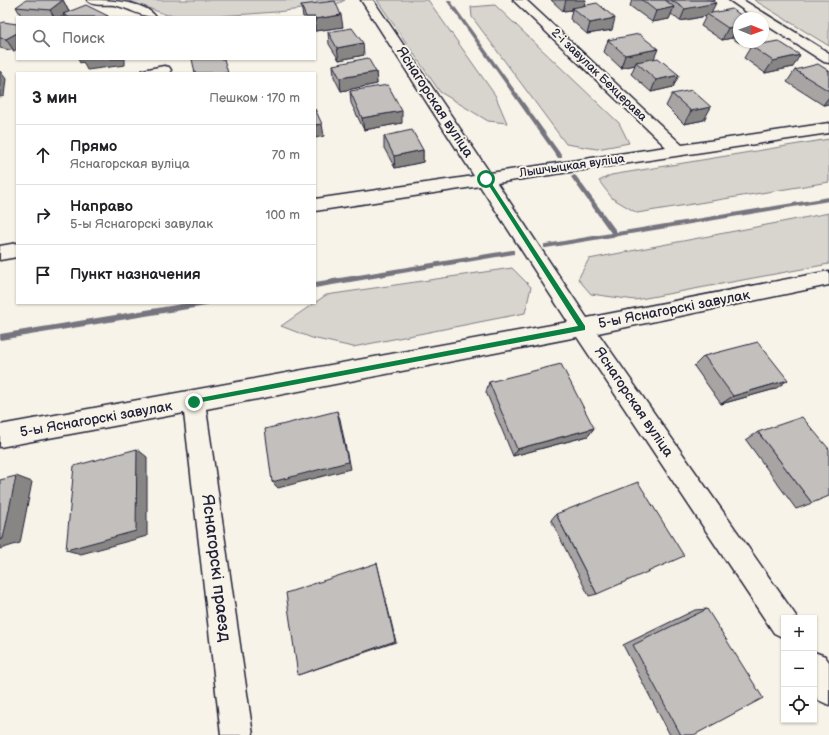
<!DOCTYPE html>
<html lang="ru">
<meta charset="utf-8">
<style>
body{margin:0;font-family:"Balsamiq Sans",sans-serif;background:#f6f6f6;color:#202124}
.controls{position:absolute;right:12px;bottom:12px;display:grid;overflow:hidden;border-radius:0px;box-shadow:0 1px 3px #0004}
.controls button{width:36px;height:36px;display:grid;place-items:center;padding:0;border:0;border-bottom:1px solid #e0e0e0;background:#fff;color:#202124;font:20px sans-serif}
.compass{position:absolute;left:733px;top:12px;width:36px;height:36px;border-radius:50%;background:#fff;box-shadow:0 1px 3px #0004;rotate:91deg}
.stop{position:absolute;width:12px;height:12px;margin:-9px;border:3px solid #0b8043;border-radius:50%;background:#fff}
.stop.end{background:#0b8043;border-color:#fff;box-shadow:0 1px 4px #0008}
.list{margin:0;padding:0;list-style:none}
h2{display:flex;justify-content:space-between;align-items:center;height:52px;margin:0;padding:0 16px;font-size:17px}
h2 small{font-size:13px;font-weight:400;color:#757577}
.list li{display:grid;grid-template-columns:26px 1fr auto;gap:12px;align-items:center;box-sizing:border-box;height:60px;padding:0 16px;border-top:1px solid #e0e0e0}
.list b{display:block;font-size:15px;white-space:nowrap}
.list p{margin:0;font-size:13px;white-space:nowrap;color:#757577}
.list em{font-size:13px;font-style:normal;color:#757577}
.icon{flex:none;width:22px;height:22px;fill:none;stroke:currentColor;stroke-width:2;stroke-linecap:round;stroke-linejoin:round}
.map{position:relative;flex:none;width:829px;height:735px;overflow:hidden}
.search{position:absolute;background:#fff;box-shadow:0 1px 3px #0004;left:16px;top:16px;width:300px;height:44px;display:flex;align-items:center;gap:10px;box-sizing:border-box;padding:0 14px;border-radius:0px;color:#757577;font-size:15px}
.panel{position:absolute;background:#fff;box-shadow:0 1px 3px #0004;left:16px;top:72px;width:300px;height:232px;border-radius:0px}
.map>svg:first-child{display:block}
.green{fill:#d8d5cf;stroke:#7d7c85}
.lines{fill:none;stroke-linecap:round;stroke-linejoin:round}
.stream{fill:#76747f;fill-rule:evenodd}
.minor-casing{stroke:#22223b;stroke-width:3}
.minor{fill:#f7f3e8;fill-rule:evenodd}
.wall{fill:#a7a4a3;stroke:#22223b}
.shaded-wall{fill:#888684;stroke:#22223b}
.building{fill:#c2bfbd;stroke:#22223b}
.route{fill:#0b8043}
.labels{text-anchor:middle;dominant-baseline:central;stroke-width:4;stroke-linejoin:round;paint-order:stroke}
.far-street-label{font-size:12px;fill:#22223b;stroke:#f7f3e8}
.street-label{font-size:14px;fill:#22223b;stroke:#f7f3e8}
.near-street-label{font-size:17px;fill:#22223b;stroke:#f7f3e8}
</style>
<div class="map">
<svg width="829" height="735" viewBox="0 0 829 735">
<rect width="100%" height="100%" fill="#f7f3e8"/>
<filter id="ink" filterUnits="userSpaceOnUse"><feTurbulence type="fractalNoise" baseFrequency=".025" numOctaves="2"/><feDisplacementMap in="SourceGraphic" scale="8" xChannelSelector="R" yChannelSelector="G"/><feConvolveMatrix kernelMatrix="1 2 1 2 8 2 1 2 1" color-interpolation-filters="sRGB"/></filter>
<g filter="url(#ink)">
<g class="green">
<polygon points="127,0 345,0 335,5 276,12 207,17 167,15"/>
<polygon points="377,0 428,0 495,95 507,123 488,121 440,92"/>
<polygon points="754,0 829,0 829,46"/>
<polygon points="495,5 619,123 629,143 597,149 566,144 472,17 471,7"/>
<polygon points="829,139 829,182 637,213 612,198 599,181 611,175"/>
<polygon points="829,213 829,264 635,300 591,294 578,279 589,259"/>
<polygon points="512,268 531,287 525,313 353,347 312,338 281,326 326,295"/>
</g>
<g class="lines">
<g class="stream">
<polygon points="446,0 450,0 562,156 562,158 558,158"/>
<polygon points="574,175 576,176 617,232 829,197 829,201 546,248 544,248 544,244 546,244 611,233 571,177"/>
<polygon points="512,250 514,250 514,254 315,288 315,282"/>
<polygon points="188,303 210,303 206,306 0,340 0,334"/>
</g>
<g class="minor-casing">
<g id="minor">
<path d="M87 0C107 0 144 0 156 17 140 17 129 8 114 5 106 4 92 7 87 0Z"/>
<polygon points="361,0 373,0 490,173 666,147 513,0 526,0 682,145 829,123 829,133 497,183 587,318 829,271 829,285 598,333 794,613 797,618 784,618 784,638 774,633 577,337 206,409 253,735 221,735 184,413 0,447 0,425 568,322 480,186 315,211 315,199 474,176"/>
<polygon points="729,0 743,0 829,53 829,63 824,62 763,23 763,18 755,18"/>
<polygon points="164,66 169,67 171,70 169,73 141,73 143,70"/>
<polygon points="17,243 17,257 0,260 0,246"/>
<polygon points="814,652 825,656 829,662 829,705 818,700 814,694"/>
</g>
</g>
<use href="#minor" class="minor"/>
</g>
<g class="wall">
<polygon points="63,0 69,12 108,16 109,17 65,17 64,16 63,17 22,17 16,7"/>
<polygon points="551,0 586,0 584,6 612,30 587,34 570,19 572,10 563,11"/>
<polygon points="632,0 715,0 711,13 739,18 739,42 740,42 738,42 732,38 722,40 701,26 706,16 680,21 671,14 669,19 652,22 630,6"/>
<polygon points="301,5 343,27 315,31 315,17 303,17"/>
<polygon points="0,24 14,51 0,48"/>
<polygon points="328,32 364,55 339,60 329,44"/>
<polygon points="608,40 654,59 679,75 673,87 651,92 631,74 635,65 621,68 604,52"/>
<polygon points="751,46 793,67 765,73 744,58"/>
<polygon points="333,65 376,72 377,84 341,91 334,77"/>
<polygon points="795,70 829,71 829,104 823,105 787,82"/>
<polygon points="350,91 402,123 364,130 351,103"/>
<polygon points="672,94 704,120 684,124 666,106"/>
<polygon points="384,136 423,150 423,162 395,168 384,148"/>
<polygon points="704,356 775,389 721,404 694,366"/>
<polygon points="489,382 594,428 588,436 513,456 486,392"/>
<polygon points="758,432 812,503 796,509 746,440"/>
<polygon points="556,514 597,594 589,596 551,520"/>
<polygon points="707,609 694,735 670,735 623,645 695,610"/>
</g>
<g class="shaded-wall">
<polygon points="63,0 69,12 63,14 64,16 63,17 54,17 50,10"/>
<polygon points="566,0 586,0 583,8 572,8 572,10 563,11"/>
<polygon points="706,0 715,0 714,4 716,3 710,15 707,14 706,16 680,21 685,9"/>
<polygon points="674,7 669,19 652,22 656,11"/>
<polygon points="341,15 343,27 315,31 315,19"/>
<polygon points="615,18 612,30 587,34 590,23"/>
<polygon points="738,26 732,38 722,40 728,28"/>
<polygon points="17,33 17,49 14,51 6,39"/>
<polygon points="363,43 364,55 339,60 337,48"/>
<polygon points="658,49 653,61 636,62 635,65 621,68 625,55"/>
<polygon points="800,55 793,67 765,73 773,61"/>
<polygon points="78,59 125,59 125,65 87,70 83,62 80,63"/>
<polygon points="0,71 6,79 4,96 0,97"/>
<polygon points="376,72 377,84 341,91 340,78"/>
<polygon points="679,75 673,87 651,92 656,80"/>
<polygon points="829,97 829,104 823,105"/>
<polygon points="711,107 704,120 684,124 691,111"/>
<polygon points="402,111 402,123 364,130 362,118"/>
<polygon points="322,124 324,136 315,138 315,125"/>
<polygon points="423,150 423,162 395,168 394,156"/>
<polygon points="788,380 775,389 721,404 733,396"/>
<polygon points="337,411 340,419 350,469 278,488 272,482"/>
<polygon points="594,428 588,436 513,456 517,449"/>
<polygon points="137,449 147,457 147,536 81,554 66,550"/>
<polygon points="16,476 32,482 20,543 0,549 0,539"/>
<polygon points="377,563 378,567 396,642 298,675"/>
</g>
<g class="building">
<polygon points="26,0 63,0 50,10 16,7"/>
<polygon points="642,0 665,0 674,7 656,11"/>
<polygon points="671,0 710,0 716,3 685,9"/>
<polygon points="335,1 341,15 315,19 315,17 306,17 301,5"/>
<polygon points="597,3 615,18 590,23 572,8"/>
<polygon points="86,5 108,16 106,17 69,17 63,14"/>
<polygon points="732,9 745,18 739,18 739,27 738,26 728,28 707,14"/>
<polygon points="3,22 17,24 17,33 6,39 0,38 0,24"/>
<polygon points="352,28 363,43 337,48 328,32"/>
<polygon points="639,34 658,49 625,55 608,40"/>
<polygon points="778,41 800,55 773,61 751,46"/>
<polygon points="368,58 376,72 340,78 333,65"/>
<polygon points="658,58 679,75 656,80 636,62"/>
<polygon points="192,59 224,59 228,73 195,73"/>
<polygon points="818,64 829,71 829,91 795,70"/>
<polygon points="388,85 402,111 362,118 350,91"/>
<polygon points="692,90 711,107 691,111 672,94"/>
<polygon points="315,109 322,124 315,125"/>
<polygon points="412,130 423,150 394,156 384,136"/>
<polygon points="758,342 788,380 733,396 704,356"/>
<polygon points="561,364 594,428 517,449 489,382"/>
<polygon points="337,411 348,462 272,482 265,429"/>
<polygon points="802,417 829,449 829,496 812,503 758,432"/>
<polygon points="137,449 136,531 66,550 74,466"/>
<polygon points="16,476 3,539 0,539 0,480"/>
<polygon points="638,482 684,556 597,594 556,514"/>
<polygon points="377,563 395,641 298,675 286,593"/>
<polygon points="707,609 763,698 694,735 681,735 633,645"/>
</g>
</g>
<polygon class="route" points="484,178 488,178 585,326 585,330 191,404 191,402 194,399 578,326"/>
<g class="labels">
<g class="far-street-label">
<text transform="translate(599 75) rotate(44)">2-і завулак Бехцерава</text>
<text transform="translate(572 166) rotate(-8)">Лышчыцкая вуліца</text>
</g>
<g class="street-label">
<text transform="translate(435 102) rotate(57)">Яснагорская вуліца</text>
<text transform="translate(674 309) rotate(-11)">5-ы Яснагорскі завулак</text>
<text transform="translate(634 402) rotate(56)">Яснагорская вуліца</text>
<text transform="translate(96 419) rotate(-10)">5-ы Яснагорскі завулак</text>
</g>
<g class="near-street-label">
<text transform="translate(216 568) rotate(83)">Яснагорскі праезд</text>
</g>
</g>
</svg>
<div class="controls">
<button>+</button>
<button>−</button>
<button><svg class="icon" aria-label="locate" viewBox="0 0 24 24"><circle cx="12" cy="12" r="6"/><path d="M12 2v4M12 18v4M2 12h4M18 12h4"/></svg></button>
</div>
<svg class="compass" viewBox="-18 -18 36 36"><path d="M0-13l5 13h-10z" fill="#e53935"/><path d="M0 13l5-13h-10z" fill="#757577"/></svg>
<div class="stop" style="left:486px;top:179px"></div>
<div class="stop end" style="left:194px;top:402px"></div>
<div class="search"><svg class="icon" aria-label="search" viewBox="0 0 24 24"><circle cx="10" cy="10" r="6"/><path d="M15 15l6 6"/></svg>Поиск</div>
<section class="panel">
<h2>3 мин<small>Пешком · 170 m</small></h2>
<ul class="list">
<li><svg class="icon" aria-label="ahead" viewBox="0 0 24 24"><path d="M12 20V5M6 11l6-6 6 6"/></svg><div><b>Прямо</b><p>Яснагорская вуліца</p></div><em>70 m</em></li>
<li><svg class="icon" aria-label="right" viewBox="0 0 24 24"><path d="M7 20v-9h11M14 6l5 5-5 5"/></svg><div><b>Направо</b><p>5-ы Яснагорскі завулак</p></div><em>100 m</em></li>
<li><svg class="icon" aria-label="arrive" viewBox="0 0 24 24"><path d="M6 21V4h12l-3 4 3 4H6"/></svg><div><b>Пункт назначения</b></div></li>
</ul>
</section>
</div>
